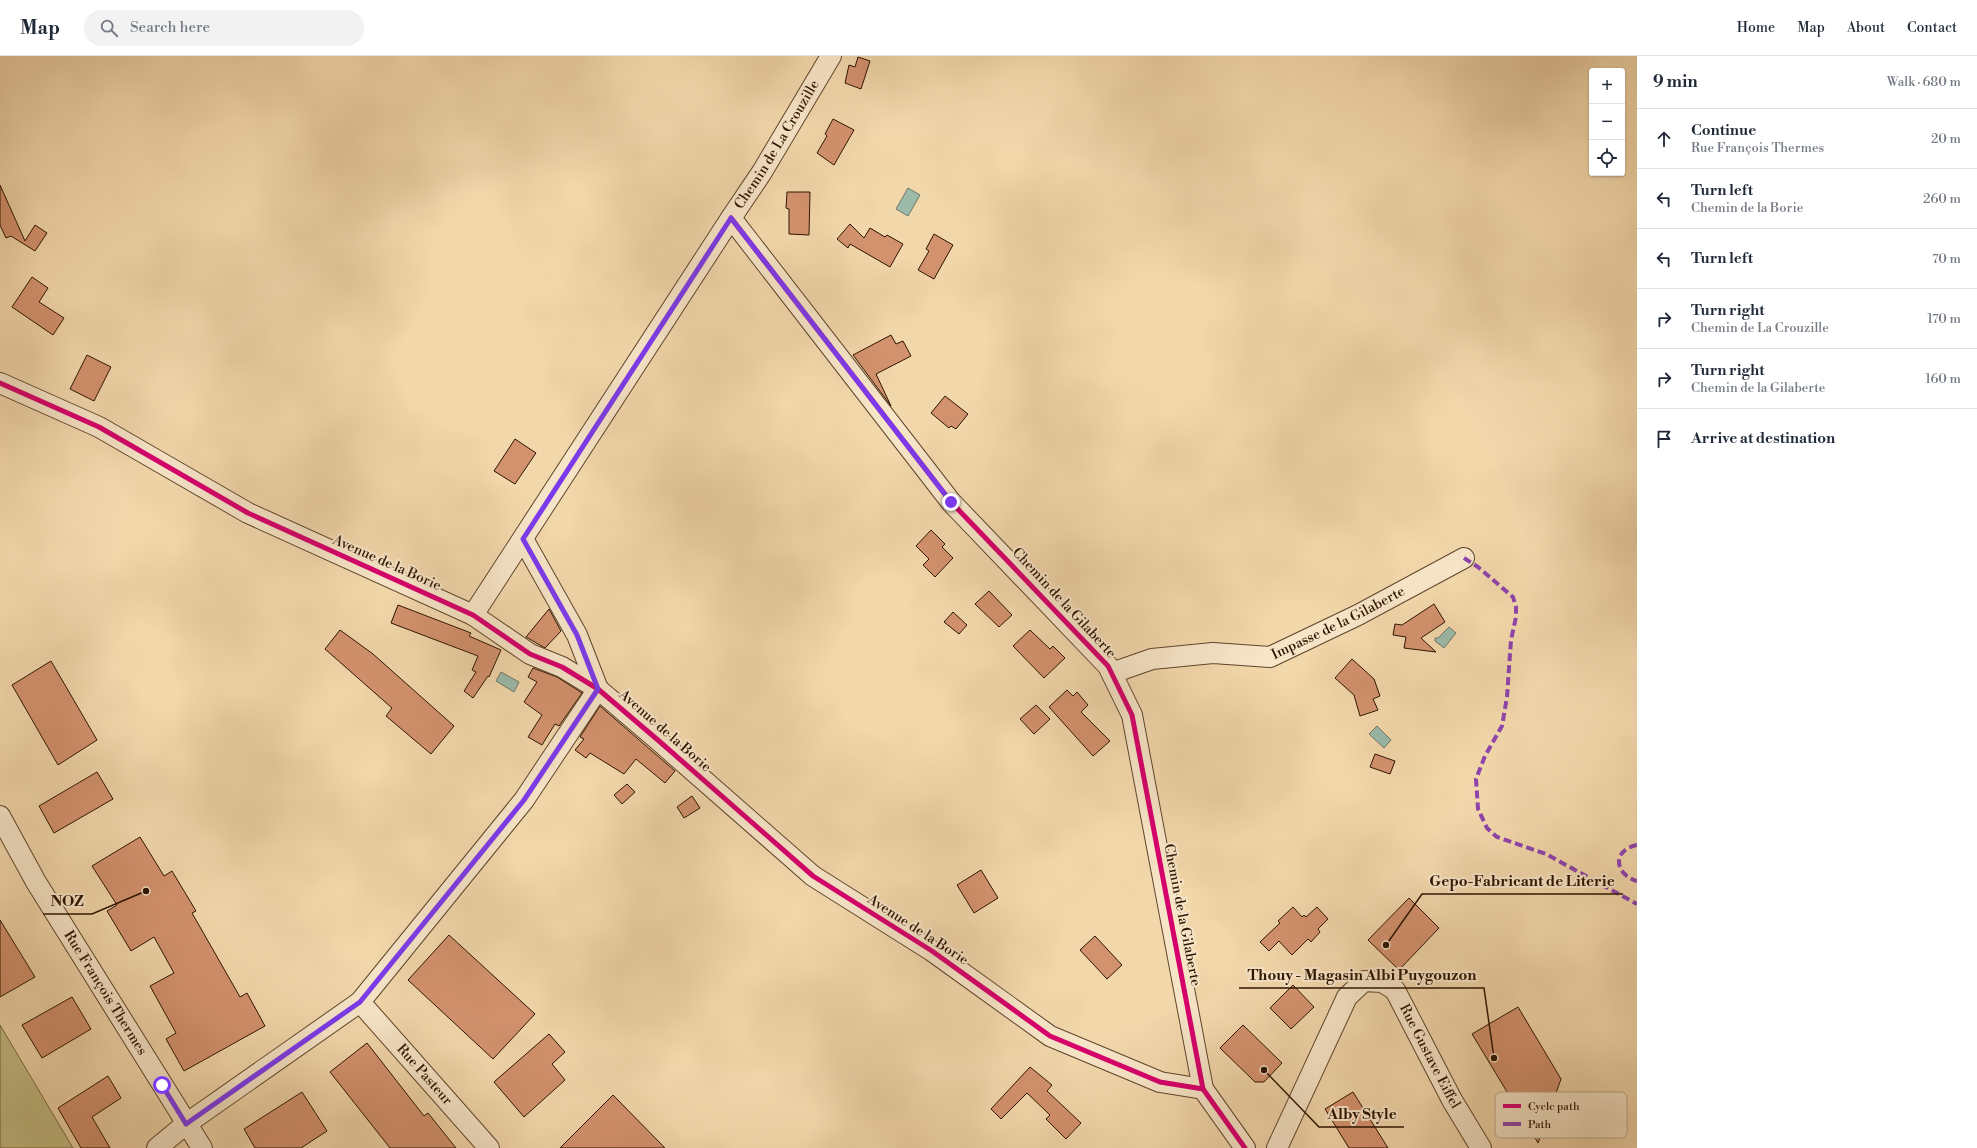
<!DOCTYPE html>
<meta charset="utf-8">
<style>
body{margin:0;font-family:"Libre Bodoni",serif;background:#f2f2f3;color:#1f2937}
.controls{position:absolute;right:12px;top:12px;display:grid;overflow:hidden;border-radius:4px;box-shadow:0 1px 3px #0004}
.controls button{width:36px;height:36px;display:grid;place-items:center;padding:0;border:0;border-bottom:1px solid #e0e1e3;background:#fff;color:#1f2937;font:20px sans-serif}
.stop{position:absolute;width:12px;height:12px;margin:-9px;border:3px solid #7c3aed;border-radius:50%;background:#fff}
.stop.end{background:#7c3aed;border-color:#fff;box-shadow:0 1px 4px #0008}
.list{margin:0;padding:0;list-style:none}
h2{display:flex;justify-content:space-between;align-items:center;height:52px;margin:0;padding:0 16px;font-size:17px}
h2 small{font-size:13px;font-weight:400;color:#747a83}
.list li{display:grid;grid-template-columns:26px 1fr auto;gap:12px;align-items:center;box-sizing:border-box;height:60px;padding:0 16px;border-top:1px solid #e0e1e3}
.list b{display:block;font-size:15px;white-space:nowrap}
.list p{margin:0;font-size:13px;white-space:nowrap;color:#747a83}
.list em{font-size:13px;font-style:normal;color:#747a83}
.icon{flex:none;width:22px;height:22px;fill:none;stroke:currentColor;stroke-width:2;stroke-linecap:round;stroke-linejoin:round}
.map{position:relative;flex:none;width:1637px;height:1092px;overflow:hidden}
header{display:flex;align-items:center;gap:24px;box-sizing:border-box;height:56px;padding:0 20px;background:#fff;border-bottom:1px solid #e0e1e3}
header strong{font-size:19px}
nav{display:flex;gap:22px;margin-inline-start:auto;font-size:14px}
.search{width:280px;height:36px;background:#f2f2f3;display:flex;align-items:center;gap:10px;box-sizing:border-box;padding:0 14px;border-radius:22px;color:#747a83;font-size:15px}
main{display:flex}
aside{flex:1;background:#fff}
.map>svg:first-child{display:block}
.green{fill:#c3bc83;stroke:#786842}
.water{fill:#9bbaaa;stroke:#6f7866}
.building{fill:#d3926e;stroke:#2e1400}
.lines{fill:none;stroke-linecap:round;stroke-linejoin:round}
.minor-casing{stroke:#5f452b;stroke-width:22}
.minor{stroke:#f7e5c8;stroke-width:20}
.quiet{stroke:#8e44ad;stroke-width:4;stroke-dasharray:8 4;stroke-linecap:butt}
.cycleway-casing{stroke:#f7e5c8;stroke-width:8}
.cycleway{stroke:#d6006c;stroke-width:5}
.route{stroke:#7c3aed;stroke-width:5}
.labels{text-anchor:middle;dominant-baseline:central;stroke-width:4;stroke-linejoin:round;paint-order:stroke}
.street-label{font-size:14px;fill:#2e1400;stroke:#f7e5c8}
.key{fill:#f7e5c8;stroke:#bba68c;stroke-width:1}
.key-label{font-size:11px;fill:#2e1400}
.leader{fill:none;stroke:#2e1400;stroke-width:1.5}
.callout-dot{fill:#2e1400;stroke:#f7e5c8;stroke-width:1.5}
.callout-label{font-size:15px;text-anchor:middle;font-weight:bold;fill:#2e1400;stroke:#f7e5c8;stroke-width:4;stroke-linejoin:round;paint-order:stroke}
</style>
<header>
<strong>Map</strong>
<div class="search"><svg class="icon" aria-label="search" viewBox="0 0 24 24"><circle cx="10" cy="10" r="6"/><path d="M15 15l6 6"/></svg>Search here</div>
<nav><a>Home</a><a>Map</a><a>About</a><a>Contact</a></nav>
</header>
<main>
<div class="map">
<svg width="1637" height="1092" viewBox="0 0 1637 1092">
<rect width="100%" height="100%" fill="#f2d7ab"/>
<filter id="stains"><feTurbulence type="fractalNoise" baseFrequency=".005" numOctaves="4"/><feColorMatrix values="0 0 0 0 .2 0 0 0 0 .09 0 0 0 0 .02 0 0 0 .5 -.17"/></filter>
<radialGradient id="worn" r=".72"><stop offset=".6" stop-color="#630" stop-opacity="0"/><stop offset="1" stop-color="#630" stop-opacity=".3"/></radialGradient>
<polygon class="green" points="0,969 73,1092 0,1092"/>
<g class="water">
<polygon points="908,132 920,139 908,160 896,153"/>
<polygon points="1449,571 1456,577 1444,592 1435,585 1435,582 1438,582"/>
<polygon points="501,616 519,626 514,636 496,625"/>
<polygon points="1377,670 1391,684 1384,692 1369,678"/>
</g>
<g class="building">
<polygon points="858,1 870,5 861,33 845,27 849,9 855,11"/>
<polygon points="833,63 854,74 834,109 817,97 827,80 825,78"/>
<polygon points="0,129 25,185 35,169 47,177 35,195 11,180 6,182 0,169"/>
<polygon points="787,136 810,136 809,179 789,178 789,153 786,152"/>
<polygon points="850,168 864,182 870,172 885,181 887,179 903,188 890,211 850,188 848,192 837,183"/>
<polygon points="934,178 953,189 934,223 918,214 929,195 926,193"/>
<polygon points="32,221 48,232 39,246 64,262 53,279 12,251"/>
<polygon points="891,279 896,288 903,285 911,300 876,318 891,350 853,299"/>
<polygon points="87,299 111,311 94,345 70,333"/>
<polygon points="945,340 968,358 956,373 951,370 949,372 931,357"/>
<polygon points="515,383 536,397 515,428 494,415"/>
<polygon points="931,474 945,488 942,491 953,502 935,521 923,509 929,503 916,490"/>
<polygon points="989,535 1012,559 999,571 975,548"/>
<polygon points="1434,548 1445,566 1421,582 1436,596 1404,592 1406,581 1393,579 1395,568 1402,569"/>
<polygon points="398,549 471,577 469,580 501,594 489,621 488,620 473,642 464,635 476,616 472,614 478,600 391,567"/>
<polygon points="549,553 561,575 545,592 526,581"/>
<polygon points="953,556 967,569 959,578 944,566"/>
<polygon points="340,574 373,598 454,670 431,698 386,660 392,652 325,593"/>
<polygon points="1030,574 1050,593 1053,590 1065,602 1044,622 1013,590"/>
<polygon points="1352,603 1374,623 1380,640 1373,643 1378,654 1360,660 1354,639 1335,622"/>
<polygon points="51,605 97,684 58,709 12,629"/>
<polygon points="533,612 557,621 582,637 559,670 555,668 542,689 528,681 542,659 524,646 537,626 528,621"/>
<polygon points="1067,634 1073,640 1077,636 1088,649 1081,656 1110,685 1093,700 1049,651"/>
<polygon points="1036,649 1050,663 1034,678 1020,663"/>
<polygon points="600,650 675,715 665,727 636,703 624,718 590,697 586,702 575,694 584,683 580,681"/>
<polygon points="1375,698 1395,705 1390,718 1370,711"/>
<polygon points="97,716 113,743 54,777 39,750"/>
<polygon points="627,728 635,736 622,748 614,739"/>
<polygon points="692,740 700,752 684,762 677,751"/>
<polygon points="140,781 164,820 172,815 196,855 192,857 240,941 247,937 265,970 184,1015 166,983 176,977 150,930 174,917 154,881 131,895 107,855 117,849 92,810"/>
<polygon points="981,814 998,842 974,857 957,829"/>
<polygon points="1409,842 1439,872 1399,914 1368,884"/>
<polygon points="1293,851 1302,861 1304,859 1306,861 1317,851 1328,863 1318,873 1320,876 1311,886 1308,883 1292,899 1279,885 1269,895 1260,886 1280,867 1278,865"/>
<polygon points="0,864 35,921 0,941"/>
<polygon points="449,879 535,958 493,1003 408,924"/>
<polygon points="1095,880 1122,909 1107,923 1080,894"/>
<polygon points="1293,929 1314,951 1291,973 1270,952"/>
<polygon points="72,941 91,973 42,1002 22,969"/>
<polygon points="1518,951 1561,1023 1538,1087 1472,978"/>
<polygon points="1243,969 1282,1007 1264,1026 1255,1026 1220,992"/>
<polygon points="549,978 565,996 552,1008 565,1024 524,1061 494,1026"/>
<polygon points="367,987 424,1060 428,1057 456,1092 390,1092 330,1016"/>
<polygon points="1030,1011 1052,1029 1047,1035 1081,1067 1066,1083 1046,1063 1050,1059 1027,1037 1001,1063 991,1053"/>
<polygon points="108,1020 121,1042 92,1061 110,1092 81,1092 58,1052"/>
<polygon points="302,1036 327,1075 301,1092 255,1092 244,1073"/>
<polygon points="1353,1036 1388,1092 1349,1092 1325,1053"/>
<polygon points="613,1039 665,1092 560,1092"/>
</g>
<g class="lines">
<g class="minor-casing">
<g id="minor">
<polyline points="731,162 951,446 1108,610 1132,659 1203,1033 1245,1092"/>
<polyline points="0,327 99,371 248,457 473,559 530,598 562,611 598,633 659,685 813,820 932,895 1050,980 1160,1026 1203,1033"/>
<polyline points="523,483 577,579 598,633"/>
<path id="s1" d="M473 559 731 162 762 116 831 0"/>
<path id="s2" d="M1112 617 1152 603 1213 597 1270 601 1358 559 1464 502"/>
<path id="s3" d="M0 760 36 826 202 1092"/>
<path id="s4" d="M360 946 489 1092"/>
<polyline points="157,1092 186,1068 360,946 524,744 598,633"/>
<path id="s5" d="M1277 1092 1347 941 1364 925 1382 926 1395 934 1452 1044 1481 1092"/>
</g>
</g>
<use href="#minor" class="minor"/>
<g class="quiet">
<polyline points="1464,502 1478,511 1513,541 1516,551 1516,561 1511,584 1507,641 1502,670 1485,700 1476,723 1478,753 1487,772 1497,781 1546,798 1637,848"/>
<path d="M1637 789C1612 794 1614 818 1637 825"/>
</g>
<g class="cycleway-casing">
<g id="cycleway">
<polyline points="731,162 951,446 1108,610 1132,659 1203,1033 1245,1092"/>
<polyline points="0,327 99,371 248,457 473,559 530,598 562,611 598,633 659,685 813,820 932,895 1050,980 1160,1026 1203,1033"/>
</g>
</g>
<use href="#cycleway" class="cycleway"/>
</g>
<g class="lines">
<polyline class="route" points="162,1029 186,1068 360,946 524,744 598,633 577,579 523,483 731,162 951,446"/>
</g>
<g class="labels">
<g class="street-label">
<text stroke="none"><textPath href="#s1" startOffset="560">Chemin de La Crouzille</textPath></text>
<text transform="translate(387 507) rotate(24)">Avenue de la Borie</text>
<text transform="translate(1064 547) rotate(47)">Chemin de la Gilaberte</text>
<text stroke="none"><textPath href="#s2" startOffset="237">Impasse de la Gilaberte</textPath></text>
<text transform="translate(665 675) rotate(41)">Avenue de la Borie</text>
<text transform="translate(1182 859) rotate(79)">Chemin de la Gilaberte</text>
<text transform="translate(918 874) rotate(33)">Avenue de la Borie</text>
<text stroke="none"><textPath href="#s3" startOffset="206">Rue François Thermes</textPath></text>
<text stroke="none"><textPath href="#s5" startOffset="298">Rue Gustave Eiffel</textPath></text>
<text stroke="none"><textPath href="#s4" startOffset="97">Rue Pasteur</textPath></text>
</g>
</g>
<rect x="1495" y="1036" width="132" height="46" rx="6" class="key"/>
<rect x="1503" y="1048" width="18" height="4" fill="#d6006c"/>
<rect x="1503" y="1066" width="18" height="4" fill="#8e44ad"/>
<g class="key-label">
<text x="1528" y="1054">Cycle path</text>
<text x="1528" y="1072">Path</text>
</g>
<path class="leader" d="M1386 889L1422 838H1623M146 835L92 858H43M1494 1002L1484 932H1239M1264 1014L1319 1071H1404"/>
<g class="callout-dot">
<circle cx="1386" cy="889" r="4"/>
<circle cx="146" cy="835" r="4"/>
<circle cx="1494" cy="1002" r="4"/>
<circle cx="1264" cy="1014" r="4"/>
</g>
<g class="callout-label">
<text x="1522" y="830">Gepo-Fabricant de Literie</text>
<text x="67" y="850">NOZ</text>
<text x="1362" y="924">Thouy - Magasin Albi Puygouzon</text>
<text x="1362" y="1063">Alby Style</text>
</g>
<rect width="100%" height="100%" filter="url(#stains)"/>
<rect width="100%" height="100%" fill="url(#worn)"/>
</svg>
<div class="controls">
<button>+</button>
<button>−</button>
<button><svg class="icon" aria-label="locate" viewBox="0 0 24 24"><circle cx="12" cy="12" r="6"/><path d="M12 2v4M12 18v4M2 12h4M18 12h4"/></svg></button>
</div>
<div class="stop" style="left:162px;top:1029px"></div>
<div class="stop end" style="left:951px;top:446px"></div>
</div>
<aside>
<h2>9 min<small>Walk · 680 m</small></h2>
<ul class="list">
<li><svg class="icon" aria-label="ahead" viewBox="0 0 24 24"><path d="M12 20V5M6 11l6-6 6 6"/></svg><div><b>Continue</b><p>Rue François Thermes</p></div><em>20 m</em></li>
<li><svg class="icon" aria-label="left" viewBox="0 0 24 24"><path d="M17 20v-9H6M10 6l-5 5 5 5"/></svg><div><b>Turn left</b><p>Chemin de la Borie</p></div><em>260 m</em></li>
<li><svg class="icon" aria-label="left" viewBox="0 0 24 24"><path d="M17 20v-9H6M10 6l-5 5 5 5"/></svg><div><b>Turn left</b></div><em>70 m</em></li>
<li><svg class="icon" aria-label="right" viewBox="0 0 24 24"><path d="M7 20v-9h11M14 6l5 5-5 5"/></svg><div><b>Turn right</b><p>Chemin de La Crouzille</p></div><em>170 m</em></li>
<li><svg class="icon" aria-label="right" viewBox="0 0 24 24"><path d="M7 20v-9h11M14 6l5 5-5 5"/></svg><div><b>Turn right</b><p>Chemin de la Gilaberte</p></div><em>160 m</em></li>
<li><svg class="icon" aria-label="arrive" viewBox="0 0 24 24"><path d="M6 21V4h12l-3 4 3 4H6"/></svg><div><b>Arrive at destination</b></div></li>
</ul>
</aside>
</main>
